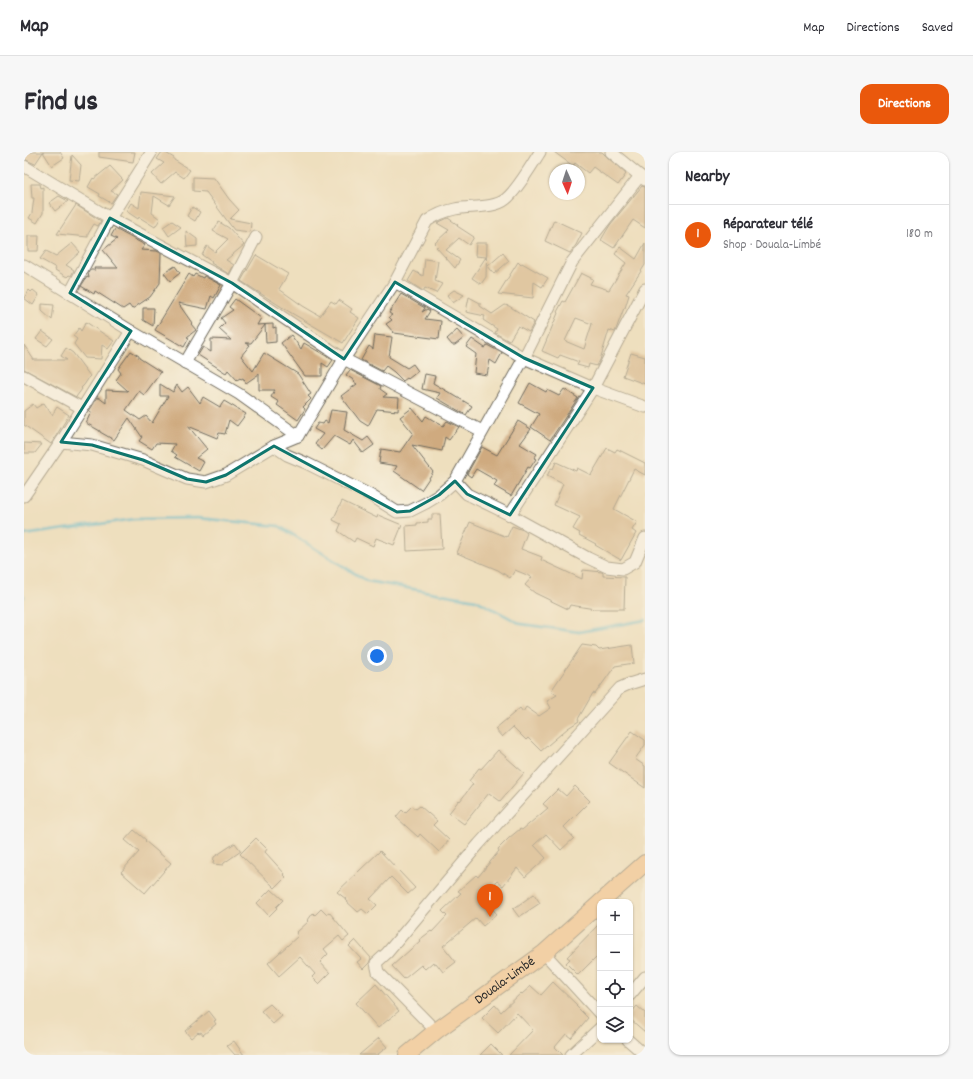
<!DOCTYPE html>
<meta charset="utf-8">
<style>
body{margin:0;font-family:Dekko,sans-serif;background:#f7f7f7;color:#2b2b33}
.controls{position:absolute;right:12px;bottom:12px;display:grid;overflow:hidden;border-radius:8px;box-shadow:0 1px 3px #0004}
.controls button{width:36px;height:36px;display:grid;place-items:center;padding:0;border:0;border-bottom:1px solid #e1e1e2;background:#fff;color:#2b2b33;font:20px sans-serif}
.compass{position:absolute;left:525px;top:12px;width:36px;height:36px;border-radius:50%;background:#fff;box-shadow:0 1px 3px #0004;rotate:177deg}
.you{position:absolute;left:353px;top:504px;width:14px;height:14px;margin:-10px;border:3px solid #fff;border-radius:50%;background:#1a73e8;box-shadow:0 0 0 6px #1a73e833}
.badge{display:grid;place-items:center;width:26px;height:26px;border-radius:50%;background:#ea580c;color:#fff;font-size:13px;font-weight:700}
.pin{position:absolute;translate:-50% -33px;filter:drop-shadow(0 1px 2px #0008)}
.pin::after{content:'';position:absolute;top:21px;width:14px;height:12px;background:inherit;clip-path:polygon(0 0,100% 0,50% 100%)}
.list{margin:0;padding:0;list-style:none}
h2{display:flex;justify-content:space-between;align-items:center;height:52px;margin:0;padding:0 16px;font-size:17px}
h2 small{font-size:13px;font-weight:400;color:#7c7c81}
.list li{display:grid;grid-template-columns:26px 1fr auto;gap:12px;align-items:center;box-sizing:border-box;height:60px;padding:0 16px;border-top:1px solid #e1e1e2}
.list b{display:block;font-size:15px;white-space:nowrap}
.list p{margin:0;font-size:13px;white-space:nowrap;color:#7c7c81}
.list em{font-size:13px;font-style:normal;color:#7c7c81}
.icon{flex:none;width:22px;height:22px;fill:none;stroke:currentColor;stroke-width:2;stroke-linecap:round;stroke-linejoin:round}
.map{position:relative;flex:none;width:621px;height:903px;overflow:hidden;border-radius:12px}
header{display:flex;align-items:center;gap:24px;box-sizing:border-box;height:56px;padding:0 20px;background:#fff;border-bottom:1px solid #e1e1e2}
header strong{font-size:19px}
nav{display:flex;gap:22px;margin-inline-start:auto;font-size:14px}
.intro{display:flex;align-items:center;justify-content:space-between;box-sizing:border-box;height:96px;padding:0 24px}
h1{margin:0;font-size:28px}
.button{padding:10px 18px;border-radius:12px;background:#ea580c;color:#fff;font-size:14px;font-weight:700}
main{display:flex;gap:24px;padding:0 24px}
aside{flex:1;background:#fff;border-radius:12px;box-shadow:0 1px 3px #0004}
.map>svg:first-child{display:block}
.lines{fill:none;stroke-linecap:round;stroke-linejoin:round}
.stream{stroke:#51b5d0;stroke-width:3}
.building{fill:#cfaa7f;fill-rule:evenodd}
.minor-casing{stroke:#6f6a5e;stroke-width:13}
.highway-casing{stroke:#6f6a5e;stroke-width:18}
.minor{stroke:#fff;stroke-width:11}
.highway{stroke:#f7be87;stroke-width:16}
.marked{fill:none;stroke:#0f766e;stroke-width:3;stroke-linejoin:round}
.labels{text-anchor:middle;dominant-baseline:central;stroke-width:3;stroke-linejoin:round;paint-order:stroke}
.street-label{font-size:14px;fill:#2b2b2b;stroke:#fbf7ec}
</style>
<header>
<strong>Map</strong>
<nav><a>Map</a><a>Directions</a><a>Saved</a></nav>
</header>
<div class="intro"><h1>Find us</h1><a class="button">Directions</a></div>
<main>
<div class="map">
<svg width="621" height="903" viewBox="0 0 621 903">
<rect width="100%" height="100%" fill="#fbf7ec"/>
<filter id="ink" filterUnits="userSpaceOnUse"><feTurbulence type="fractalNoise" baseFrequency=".025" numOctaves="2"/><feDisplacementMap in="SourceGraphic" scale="8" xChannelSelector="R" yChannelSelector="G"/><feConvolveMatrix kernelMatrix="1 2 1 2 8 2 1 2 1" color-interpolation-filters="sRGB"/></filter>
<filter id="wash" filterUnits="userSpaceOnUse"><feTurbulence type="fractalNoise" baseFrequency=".012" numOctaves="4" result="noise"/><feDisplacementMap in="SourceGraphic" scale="16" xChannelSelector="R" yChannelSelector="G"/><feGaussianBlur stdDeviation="0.9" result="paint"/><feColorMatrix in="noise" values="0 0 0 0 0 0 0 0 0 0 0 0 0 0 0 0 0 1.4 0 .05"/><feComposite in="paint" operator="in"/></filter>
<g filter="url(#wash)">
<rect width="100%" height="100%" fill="#eedfbe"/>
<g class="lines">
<g class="stream">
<polyline points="0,383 111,367 173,366 255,374 343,429 452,448 497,472 555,480 621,468"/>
<polyline points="0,444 0,445"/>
</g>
</g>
<g id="blocks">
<g class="building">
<polygon points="0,0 19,0 11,12 0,7"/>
<polygon points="19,0 36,0 40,6 28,14"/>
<polygon points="75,0 111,0 109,10 75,5"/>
<polygon points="138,0 140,0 150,6 150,8 166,18 160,26 151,20 137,32 128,22 140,11 133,7"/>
<polygon points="530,0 578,0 583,5 602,22 594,33 569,15 564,21 551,11 549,14"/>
<polygon points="48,3 57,13 55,29 45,28"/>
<polygon points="86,14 99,28 87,39 93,42 87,51 75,44 76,42 64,35 69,26 70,27"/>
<polygon points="169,25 190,26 205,47 215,58 206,67 227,71 226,80 210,78 182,40 169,39"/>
<polygon points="7,32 16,32 17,36 19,35 19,61 13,71 5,66 8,61 10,46 8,46"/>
<polygon points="618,34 621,35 621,76 609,68 590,96 577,88 586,73"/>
<polygon points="117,40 151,44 145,53 130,44 128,61 136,67 131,75 115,65 114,67 102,59 107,51 115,56"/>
<polygon points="35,44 44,49 31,59 25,51"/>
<polygon points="52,53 77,69 74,74 70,72 64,82 64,85 33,82"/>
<polygon points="168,55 176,60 171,69 163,64"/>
<polygon points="424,66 434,73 433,74 450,85 445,93 435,86 422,98 436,108 431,116 412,95 414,94 411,91 425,78 413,71"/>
<polygon points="530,68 558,81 552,93 546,101 521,89"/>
<polygon points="148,69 157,75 145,84 139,75"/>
<polygon points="195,70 205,76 220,93 202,108 210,113 205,122 187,111 188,110 178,103 183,94 191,100 204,87 189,79"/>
<polygon points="91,77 121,93 117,98 133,99 137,101 136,131 126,145 108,157 105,153 99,157 71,139 70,142 57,134 63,125 65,126 64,121 66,118 71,118 70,116 94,116 79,98 93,87 87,84"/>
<polygon points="162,79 173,87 173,94 163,95"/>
<polygon points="4,84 15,84 14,99 4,99"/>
<polygon points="48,91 56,100 42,113 50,118 47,124 45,123 43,125 31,118 32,116 16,107 22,99 32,104"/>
<polygon points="452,91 463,91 462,125 457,132 448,126 462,105 451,104"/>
<path d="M621 91V113L602 142 605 143 601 156H600L591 180 585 178 576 208 573 214 565 212 564 216 553 213 555 210 536 203 534 206 518 199 534 161 533 160 539 149 541 150 557 121 569 127 566 132 585 138 602 111 591 102 596 95 612 107ZM552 166 568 172 560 197 541 189Z"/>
<polygon points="479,101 485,109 470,122 464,114"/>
<polygon points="232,103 264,122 255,137 279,154 296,164 307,149 312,152 315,148 328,157 326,160 335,166 319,191 264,159 217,129"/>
<polygon points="401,107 414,109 411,129 418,132 412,141 401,136 399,139 384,129 390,119 399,124"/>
<polygon points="494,110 497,113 498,111 524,126 518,135 510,130 509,146 474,142"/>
<polygon points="151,114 156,121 146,129 140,121"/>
<polygon points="165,122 169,125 171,122 179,126 180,124 197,133 190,146 187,144 183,157 154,151 168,171 167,172 172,178 163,185 165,186 160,195 131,178"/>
<polygon points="5,138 7,140 9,138 15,143 9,153 0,146"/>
<polygon points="430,138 440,143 429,151 423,143"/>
<polygon points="377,142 401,156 398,160 403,157 406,159 401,167 417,169 415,187 370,181 362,172 368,168 365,165 368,163 365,161"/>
<polygon points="445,145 456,151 456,154 468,162 481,153 485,154 510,170 505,180 494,174 485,189 471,181 473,177 459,168 461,164 442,160"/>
<polygon points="211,147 237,166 233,173 249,172 249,176 252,175 252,190 242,191 241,173 227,191 222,191 226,193 217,204 229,219 240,201 274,222 287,242 284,244 287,247 279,255 281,257 274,268 253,253 255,250 247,245 251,238 235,238 235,222 222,231 219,226 217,227 216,226 213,228 204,218 202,221 174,203 179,195 187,200 187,187 207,188 195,177 201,171 197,166 209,158 205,155"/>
<polygon points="18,152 30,153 28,168 18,159"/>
<polygon points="119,156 130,156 129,174 119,168"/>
<polygon points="62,170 90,189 84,197 78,193 77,207 61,206 50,192 53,187 49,184 55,176 57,179"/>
<polygon points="433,178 440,186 431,193 428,193 423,187"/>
<polygon points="18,179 29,187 23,194 12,187"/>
<polygon points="267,183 277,197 280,191 309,208 304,215 298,211 298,224 281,224 257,191"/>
<polygon points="351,183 368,185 365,205 383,216 389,212 394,219 384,227 383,226 379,229 370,220 362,214 358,219 337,208 345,194 349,197"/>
<polygon points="448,187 461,196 463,193 478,201 472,212 466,208 463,223 450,221 452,202 442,195"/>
<polygon points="0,193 10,208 43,208 37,204 42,196 49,201 66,224 64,226 64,227 60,233 57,236 58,237 52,245 0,217"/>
<polygon points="107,199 115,204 115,206 137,220 120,243 115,239 102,258 116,268 122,264 128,271 144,244 136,244 136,232 149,240 153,233 158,240 164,235 176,251 179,245 196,255 200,249 222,262 213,274 205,268 201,282 195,281 193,286 164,274 183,297 172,306 180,310 175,319 151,305 153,303 147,299 151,292 132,291 128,297 115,289 118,285 105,266 90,288 76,280 76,279 62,271 67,260 65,259 74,245 82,251 82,238 104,239 92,228 97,221 94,217"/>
<polygon points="607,201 621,205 621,232 599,224"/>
<polygon points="326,218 357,234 356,237 363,242 359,245 375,246 374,259 353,257 344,274 336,269 317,244 333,232 330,230 331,229 322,223"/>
<polygon points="401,222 411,224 409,231 448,254 442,263 413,246 416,241 398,237"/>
<polygon points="506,231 522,240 523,238 535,244 540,237 554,246 526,288 507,275 515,262 495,251"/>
<polygon points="20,251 28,263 33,255 45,263 27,292 0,273 0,259 9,252 12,256"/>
<polygon points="388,256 399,269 402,264 419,274 423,269 435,275 425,288 421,285 418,299 388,293 409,320 397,338 370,319 373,314 355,311 357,297 376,300 389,281 376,265"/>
<polygon points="307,258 323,260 320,278 339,289 344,285 350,293 339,301 329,288 326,293 310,284 298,298 291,292 299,282 290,277 294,271 299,272 301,269 304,271"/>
<polygon points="494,269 507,277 496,292 513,302 510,306 512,307 506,316 504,315 487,344 470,334 473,329 452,317 447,325 443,322 458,295 473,303"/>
<polygon points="0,291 18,292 11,301 0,301"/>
<polygon points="583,296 591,300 593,297 621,311 621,323 610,317 590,357 613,370 608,378 612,381 597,408 571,393 572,392 555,383 556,381 549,377 556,365 530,353 539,332 523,324 527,316 529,317 532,310 552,319 553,316 567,323"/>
<polygon points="318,349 353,366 354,363 378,373 370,393 352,386 349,394 332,386 330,390 314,379 317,372 309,368"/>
<polygon points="408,362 416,362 418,397 383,399 382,374 393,373 393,371 404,370 404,367 408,367"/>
<polygon points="446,370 483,385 488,374 499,378 503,381 497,397 518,405 517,408 558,427 559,418 578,420 579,421 579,424 601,425 600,457 571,457 546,453 544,457 511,441 501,433 508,425 491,418 486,426 474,418 433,401"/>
<polygon points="558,493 572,495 575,498 608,493 610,511 591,514 571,542 569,541 554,567 555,569 544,576 517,599 504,586 502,588 489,575 478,585 471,577 496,556 499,560 502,555 515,564 527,556 523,549 533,543 527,539"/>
<polygon points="608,579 621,588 621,593 611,607 621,614 621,636 585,611"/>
<polygon points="474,598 500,621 476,649 465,641 440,672 425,661 435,648 436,649 449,632 445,629 455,616 457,617"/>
<polygon points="551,634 566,649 540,675 550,686 537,698 522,682 510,693 522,706 501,725 493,716 479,734 473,729 461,743 466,749 463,751 473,762 459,774 452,766 419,794 432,810 419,820 412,811 410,812 409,810 401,817 397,813 380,827 368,814 396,789 395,788 407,779 408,780 423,764 418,759 437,741 434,739 452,723 454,725 475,699 474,697 485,686 496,677 498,678 524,656 519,652 534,637 542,644"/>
<polygon points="388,654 392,657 396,654 413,669 409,673 425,688 415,700 396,682 394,685 372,665 378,658 381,661"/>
<polygon points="110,678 122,688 121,689 147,711 121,741 97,720 115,700 101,688"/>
<polygon points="232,686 243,697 241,700 261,722 260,723 262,725 251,736 216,702"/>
<polygon points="211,691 217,699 200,711 199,713 189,712 190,705"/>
<polygon points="356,699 391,736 384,742 367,725 346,747 353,753 344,762 338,757 334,760 321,748 322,747 313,740"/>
<polygon points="247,737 259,748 252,755 253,756 245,764 233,751"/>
<polygon points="510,742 516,751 495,765 489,757"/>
<polygon points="297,757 302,762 305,760 325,784 319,789 315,784 300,797 304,802 296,810 306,821 295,832 288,825 291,822 276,805 255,824 244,811 274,784 272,781 285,769 284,768 289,761 291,763"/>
<polygon points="576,771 576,801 554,823 542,811 546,807 543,805"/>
<polygon points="331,788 347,806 345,811 339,817 333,810 337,807 325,794"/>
<polygon points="529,830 553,853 552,854 564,866 547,886 542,882 531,895 539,903 485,903 509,878 493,861 474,881 458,866 471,853 477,860 497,841 498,842 507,834 517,843"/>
<polygon points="352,832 375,859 354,876 332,851"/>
<polygon points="246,852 258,864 249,872 237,859"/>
<polygon points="613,854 621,861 621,880 606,867 606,862"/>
<polygon points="185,859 192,868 190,869 192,872 179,883 177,880 175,881 174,880 167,886 161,879"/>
<polygon points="355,886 363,895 353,903 335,903"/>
<polygon points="210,889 220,903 211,903 203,894"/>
<polygon points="467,892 478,903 456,903"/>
</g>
</g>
</g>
<g filter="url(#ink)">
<use href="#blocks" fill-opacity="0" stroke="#6f6a5e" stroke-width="1"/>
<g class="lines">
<g class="minor-casing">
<g id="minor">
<polyline points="587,0 621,28"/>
<polyline points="0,14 86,66 208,131 320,207 458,279"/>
<polyline points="0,113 107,179 215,242 274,284"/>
<polyline points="371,130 500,206 569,236 621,255"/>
<polyline points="46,141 86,66 127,1"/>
<polyline points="161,211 208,131 232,85"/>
<polyline points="0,224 58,256"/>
<polyline points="37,290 107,179"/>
<polyline points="250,294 263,303 282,311 346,343 373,360 386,359 402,351 415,343 431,329 500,206 548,110 616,24"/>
<polyline points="431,329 443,342 486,363 564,406 583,415 599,417 611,410 621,386"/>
<path d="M0 344 37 290 68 293 119 308 163 327 182 330 202 323 250 294 274 284 320 207 371 130 403 69C412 63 421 59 431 57 446 54 470 57 482 47 494 37 507 14 516 0"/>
<polyline points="486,363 569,236 621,137"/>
<polyline points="520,801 576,862"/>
<polyline points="606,843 621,825"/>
<polyline points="412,879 354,820 352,811 363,801 455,692 596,536 605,532 621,527"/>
<polyline points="604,888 621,903"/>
<polyline points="547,903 576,876"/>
</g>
</g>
<g class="highway-casing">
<g id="highway">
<polyline points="577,750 621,711"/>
<path id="s1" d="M383 903 412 879 520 801 576 751"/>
</g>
</g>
<use href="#minor" class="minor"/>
<use href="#highway" class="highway"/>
</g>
</g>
<path d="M0 0H621V903H0ZM86 66 208 131 320 207 371 130 500 206 569 236 486 363 443 342 431 329 415 343 386 359 373 360 250 294 202 323 182 330 163 327 119 308 68 293 37 290 107 179 46 141Z" fill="#eedfbe" fill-opacity=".55" fill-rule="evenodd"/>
<path class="marked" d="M86 66 208 131 320 207 371 130 500 206 569 236 486 363 443 342 431 329 415 343 386 359 373 360 250 294 202 323 182 330 163 327 119 308 68 293 37 290 107 179 46 141Z"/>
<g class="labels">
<g class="street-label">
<text stroke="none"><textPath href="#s1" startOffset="123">Douala-Limbé</textPath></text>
</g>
</g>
</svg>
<div class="controls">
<button>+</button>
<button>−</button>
<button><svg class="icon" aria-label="locate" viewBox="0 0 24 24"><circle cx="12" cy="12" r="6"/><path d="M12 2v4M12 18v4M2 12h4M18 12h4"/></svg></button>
<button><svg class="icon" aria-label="layers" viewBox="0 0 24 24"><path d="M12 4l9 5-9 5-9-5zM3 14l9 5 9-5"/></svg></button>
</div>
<svg class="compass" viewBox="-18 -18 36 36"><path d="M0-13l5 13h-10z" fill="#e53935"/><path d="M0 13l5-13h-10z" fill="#7c7c81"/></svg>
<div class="you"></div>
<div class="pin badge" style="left:466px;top:765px">1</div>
</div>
<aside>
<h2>Nearby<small></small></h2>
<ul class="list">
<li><span class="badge">1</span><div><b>Réparateur télé</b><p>Shop · Douala-Limbé</p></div><em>180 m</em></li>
</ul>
</aside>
</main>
